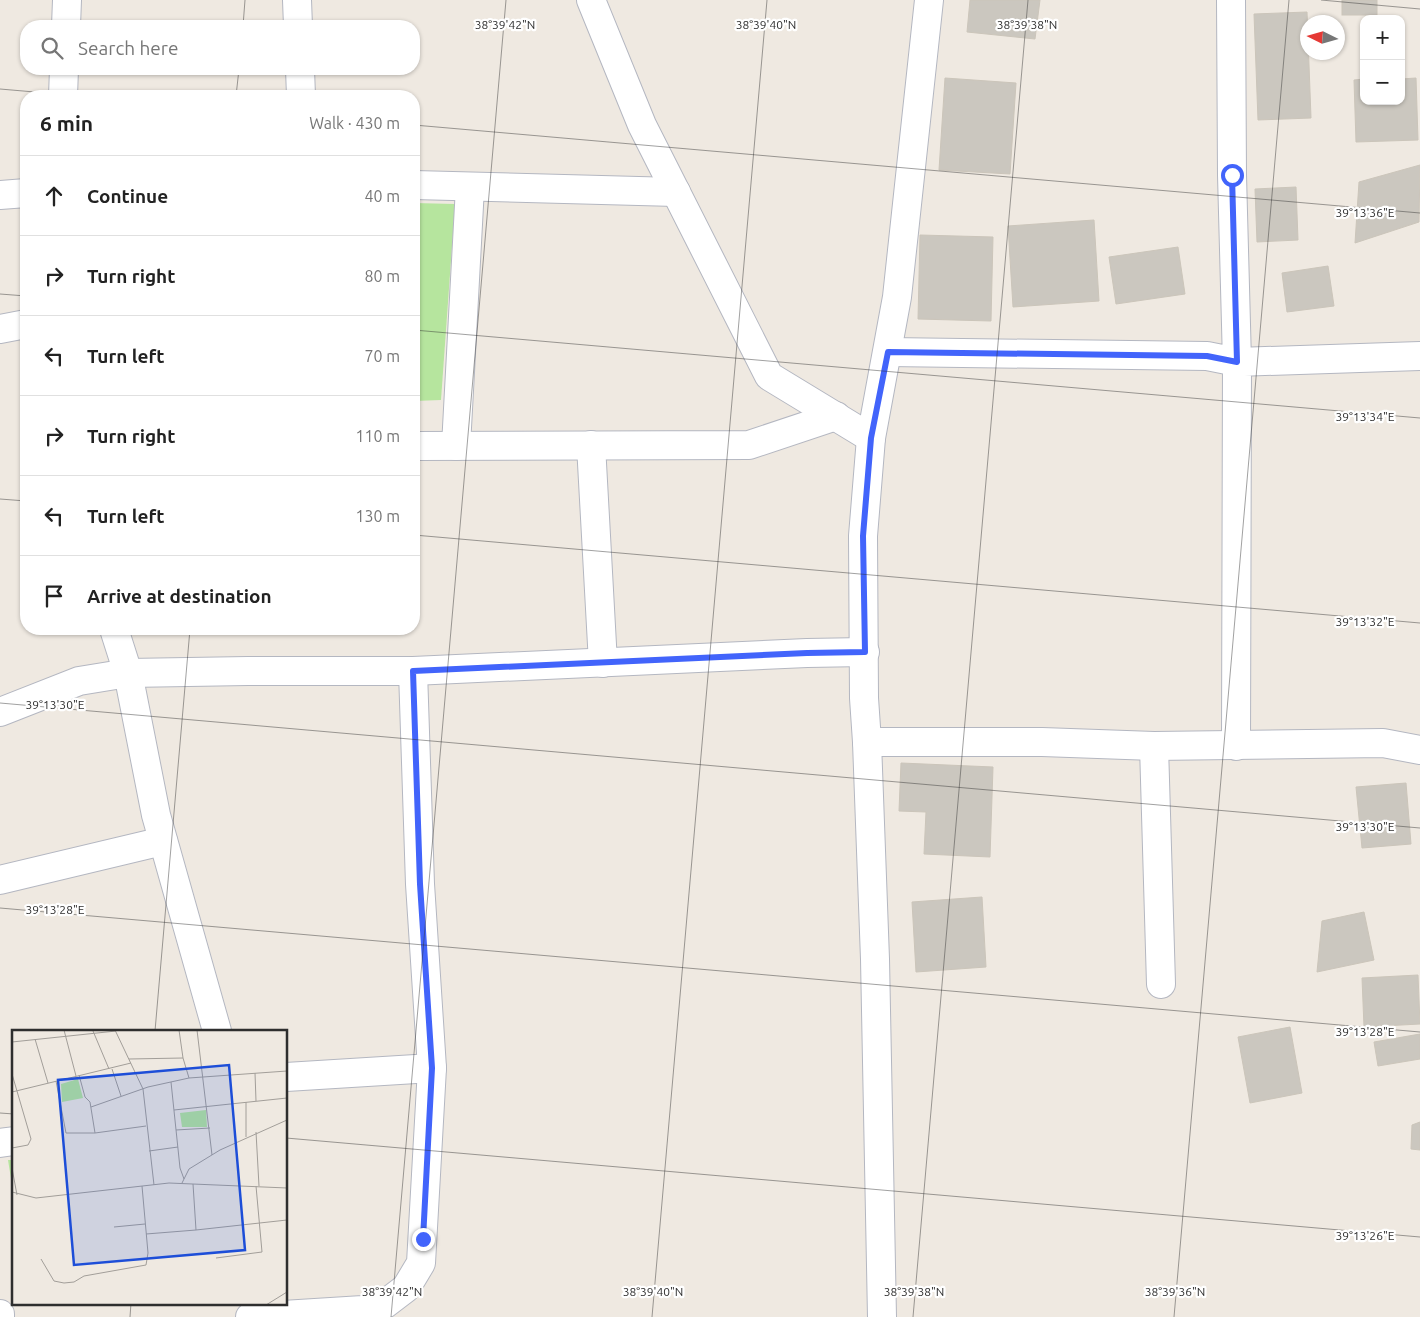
<!DOCTYPE html>
<meta charset="utf-8">
<style>
body{margin:0;font-family:Ubuntu,sans-serif;background:#f6f6f6;color:#222}
.controls{position:absolute;right:15px;top:15px;display:grid;overflow:hidden;border-radius:10px;box-shadow:0 1px 4px #0004}
.controls button{width:45px;height:45px;display:grid;place-items:center;padding:0;border:0;border-bottom:1px solid #e0e0e0;background:#fff;color:#222;font:25px sans-serif}
.compass{position:absolute;left:1300px;top:15px;width:45px;height:45px;border-radius:50%;background:#fff;box-shadow:0 1px 4px #0004;rotate:275deg}
.stop{position:absolute;width:15px;height:15px;margin:-11px;border:4px solid #4264fb;border-radius:50%;background:#fff}
.stop.end{background:#4264fb;border-color:#fff;box-shadow:0 1px 5px #0008}
.list{margin:0;padding:0;list-style:none}
h2{display:flex;justify-content:space-between;align-items:center;height:65px;margin:0;padding:0 20px;font-size:21px}
h2 small{font-size:16px;font-weight:400;color:#767676}
.list li{display:grid;grid-template-columns:32px 1fr auto;gap:15px;align-items:center;box-sizing:border-box;height:80px;padding:0 20px;border-top:1px solid #e0e0e0}
.list b{display:block;font-size:19px;white-space:nowrap}
.list em{font-size:16px;font-style:normal;color:#767676}
.icon{flex:none;width:28px;height:28px;fill:none;stroke:currentColor;stroke-width:2;stroke-linecap:round;stroke-linejoin:round}
.map{position:relative;flex:none;width:1420px;height:1317px;overflow:hidden}
.search{position:absolute;background:#fff;box-shadow:0 1px 4px #0004;left:20px;top:20px;width:400px;height:55px;display:flex;align-items:center;gap:12px;box-sizing:border-box;padding:0 18px;border-radius:20px;color:#767676;font-size:19px}
.panel{position:absolute;background:#fff;box-shadow:0 1px 4px #0004;left:20px;top:90px;width:400px;height:545px;border-radius:20px}
.map>svg:first-child{display:block}
.green{fill:#b6e59e}
.building{fill:#cbc7bf;stroke:#cbc5ba}
.lines{fill:none;stroke-linecap:round;stroke-linejoin:round}
.minor-casing{stroke:#b4b7c1;stroke-width:30}
.minor{stroke:#fff;stroke-width:28}
.route{stroke:#4264fb;stroke-width:6}
.ticks{fill:none;stroke:#2e2e2e;stroke-width:1;stroke-opacity:0.45}
.inset-road{fill:none;stroke:#a29e99;stroke-width:1}
.view{fill:#1d4ed8;fill-opacity:0.15;stroke:#1d4ed8;stroke-width:2.5}
.inset-edge{fill:none;stroke:#2e2e2e;stroke-width:2.5}
.ticks-label{font-size:12px;text-anchor:middle;fill:#2e2e2e;stroke:#fff;stroke-width:4.5;stroke-linejoin:round;paint-order:stroke}
</style>
<div class="map">
<svg width="1420" height="1317" viewBox="0 0 1420 1317">
<rect width="100%" height="100%" fill="#efe9e1"/>
<g class="green">
<polygon points="414,203 455,204 441,400 414,401"/>
<polygon points="8,1160 14,1160 14,1197"/>
</g>
<g class="building">
<polygon points="970,0 1040,0 1035,39 967,32"/>
<rect x="1342" y="0" width="35" height="15"/>
<polygon points="1307,12 1311,118 1258,120 1254,14"/>
<polygon points="945,78 1016,83 1010,174 939,170"/>
<polygon points="1416,78 1418,140 1356,142 1354,80 1364,79 1364,101 1401,101 1401,79"/>
<polygon points="1420,165 1419,222 1355,243 1359,182"/>
<polygon points="1296,187 1298,240 1257,242 1255,189"/>
<polygon points="1094,220 1099,301 1013,307 1008,226"/>
<polygon points="920,235 993,237 991,321 918,319"/>
<polygon points="1178,247 1185,294 1116,304 1109,257"/>
<polygon points="1328,266 1334,306 1287,312 1282,273"/>
<polygon points="901,763 993,767 990,857 924,854 926,812 899,811"/>
<polygon points="1406,783 1411,844 1362,848 1356,787"/>
<polygon points="982,897 986,967 916,972 912,902"/>
<polygon points="1364,912 1374,960 1317,972 1322,921"/>
<polygon points="1418,975 1420,1024 1364,1027 1362,978"/>
<polygon points="1290,1027 1302,1093 1250,1103 1238,1037"/>
<polygon points="1420,1034 1420,1059 1378,1066 1374,1042"/>
<polygon points="1420,1122 1420,1150 1411,1149 1412,1125"/>
</g>
<g class="lines">
<g class="minor-casing">
<g id="minor">
<polyline points="297,0 298,26"/>
<polyline points="591,0 642,125 769,376 871,438"/>
<polyline points="66,26 67,0"/>
<polyline points="300,69 301,96"/>
<polyline points="63,96 64,69"/>
<polyline points="414,185 676,192"/>
<polyline points="0,195 26,193"/>
<polyline points="0,329 26,324"/>
<polyline points="888,352 1207,356 1237,362 1232,175 1231,0"/>
<polyline points="591,445 603,663"/>
<polyline points="414,446 749,445 836,416"/>
<polyline points="456,446 470,187"/>
<polyline points="114,629 128,673 156,815 217,1031"/>
<polyline points="0,712 79,681 128,673 248,671 413,671 807,653 865,652"/>
<polyline points="867,742 1042,742 1154,746 1383,743 1420,750"/>
<polyline points="1154,746 1161,984"/>
<polyline points="1236,746 1237,362 1420,356"/>
<polyline points="0,880 163,841"/>
<polyline points="286,1077 432,1068"/>
<polyline points="0,1143 14,1141"/>
<polyline points="0,1314 0,1317"/>
<polyline points="250,1317 363,1310 385,1304 406,1288 421,1263 432,1068 420,884 413,671"/>
<polyline points="882,1317 875,959 867,742 864,698 863,536 871,438 897,297 929,0"/>
</g>
</g>
<use href="#minor" class="minor"/>
</g>
<g class="lines">
<polyline class="route" points="423,1239 432,1068 420,884 413,671 807,653 865,652 863,536 871,438 888,352 1207,356 1237,362 1232,175"/>
</g>
<path class="ticks" d="M1321 0 1420 9M243 26 245 0M0 89 81 96M236 96 239 69M414 125 1420 213M0 294 26 296M414 330 1420 418M0 499 26 501M414 535 1420 623M0 703 1420 828M0 908 1420 1032M155 1031 190 629M0 1113 14 1114M286 1138 1420 1237M130 1317 131 1303M391 1317 506 0M652 1317 767 0M913 1317 1028 0M1174 1317 1289 0"/>
<g transform="translate(12 1030)">
<rect width="275" height="275" fill="#efe9e1"/>
<path d="M66 49 71 68 50 72 49 54ZM194 80 195 97H170L168 83Z" fill="#b6e59e"/>
<path class="inset-road" d="M52 0 64 46M103 0 131 59 142 155M167 0 171 28M185 0 200 125M81 1 97 39M23 9 36 53M0 12 104 1M117 29 171 28 177 48M100 39 109 66M243 43 244 71M0 44 19 109 16 115 0 118M67 45 73 67 78 72 83 103M44 51 54 103H83L134 96M159 52 168 138 172 149M0 62 119 33M234 72V107M79 77 136 57 177 48 275 41M162 80 275 68M164 100 198 98M244 102 247 156M137 121 166 117M0 138 5 165M170 153 177 139 208 120 275 90M181 154 184 200 275 190M0 162 24 168 157 153 275 158M102 197 133 194M134 204 184 200M204 228 250 222 244 156M29 229 42 251 52 253 62 252 72 246 134 235 136 223 130 156M254 275 275 262"/>
<path class="view" d="M217 35 233 220 62 235 46 50Z"/>
<rect width="275" height="275" class="inset-edge"/>
</g>
<g class="ticks-label">
<text x="505" y="29">38°39'42"N</text>
<text x="766" y="29">38°39'40"N</text>
<text x="1027" y="29">38°39'38"N</text>
<text x="1365" y="217">39°13'36"E</text>
<text x="1365" y="421">39°13'34"E</text>
<text x="1365" y="626">39°13'32"E</text>
<text x="55" y="709">39°13'30"E</text>
<text x="1365" y="831">39°13'30"E</text>
<text x="55" y="914">39°13'28"E</text>
<text x="1365" y="1036">39°13'28"E</text>
<text x="1365" y="1240">39°13'26"E</text>
<text x="392" y="1296">38°39'42"N</text>
<text x="653" y="1296">38°39'40"N</text>
<text x="914" y="1296">38°39'38"N</text>
<text x="1175" y="1296">38°39'36"N</text>
</g>
</svg>
<div class="controls">
<button>+</button>
<button>−</button>
</div>
<svg class="compass" viewBox="-18 -18 36 36"><path d="M0-13l5 13h-10z" fill="#e53935"/><path d="M0 13l5-13h-10z" fill="#767676"/></svg>
<div class="stop" style="left:1232px;top:175px"></div>
<div class="stop end" style="left:423px;top:1239px"></div>
<div class="search"><svg class="icon" aria-label="search" viewBox="0 0 24 24"><circle cx="10" cy="10" r="6"/><path d="M15 15l6 6"/></svg>Search here</div>
<section class="panel">
<h2>6 min<small>Walk · 430 m</small></h2>
<ul class="list">
<li><svg class="icon" aria-label="ahead" viewBox="0 0 24 24"><path d="M12 20V5M6 11l6-6 6 6"/></svg><div><b>Continue</b></div><em>40 m</em></li>
<li><svg class="icon" aria-label="right" viewBox="0 0 24 24"><path d="M7 20v-9h11M14 6l5 5-5 5"/></svg><div><b>Turn right</b></div><em>80 m</em></li>
<li><svg class="icon" aria-label="left" viewBox="0 0 24 24"><path d="M17 20v-9H6M10 6l-5 5 5 5"/></svg><div><b>Turn left</b></div><em>70 m</em></li>
<li><svg class="icon" aria-label="right" viewBox="0 0 24 24"><path d="M7 20v-9h11M14 6l5 5-5 5"/></svg><div><b>Turn right</b></div><em>110 m</em></li>
<li><svg class="icon" aria-label="left" viewBox="0 0 24 24"><path d="M17 20v-9H6M10 6l-5 5 5 5"/></svg><div><b>Turn left</b></div><em>130 m</em></li>
<li><svg class="icon" aria-label="arrive" viewBox="0 0 24 24"><path d="M6 21V4h12l-3 4 3 4H6"/></svg><div><b>Arrive at destination</b></div></li>
</ul>
</section>
</div>
